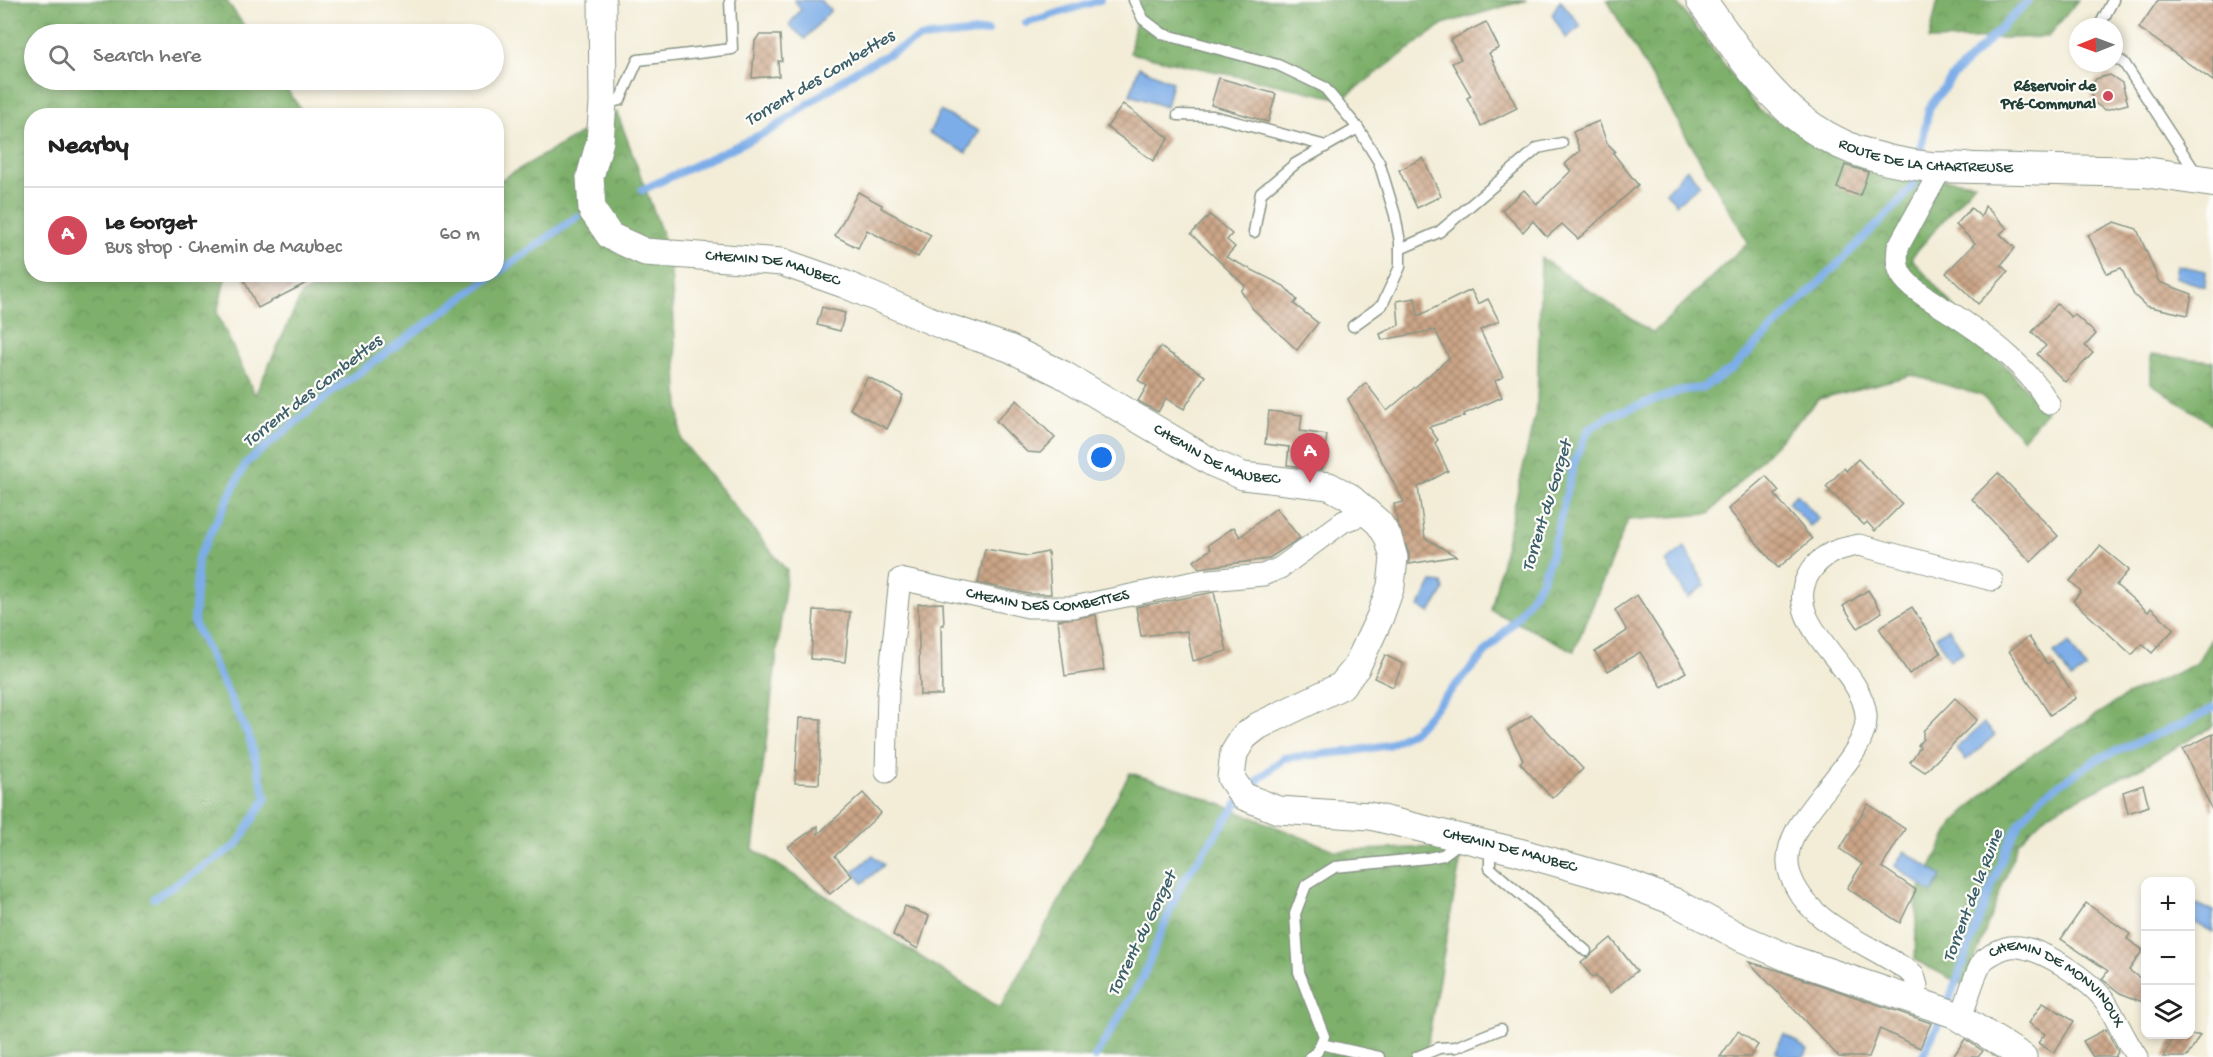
<!DOCTYPE html>
<meta charset="utf-8">
<style>
body{margin:0;font-family:"Gochi Hand",sans-serif;background:#f6f6f6;color:#222}
.controls{position:absolute;right:18px;bottom:18px;display:grid;overflow:hidden;border-radius:12px;box-shadow:0 3px 9px #0003}
.controls button{width:54px;height:54px;display:grid;place-items:center;padding:0;border:0;border-bottom:2px solid #e0e0e0;background:#fff;color:#222;font:30px sans-serif}
.compass{position:absolute;left:2069px;top:18px;width:54px;height:54px;border-radius:50%;background:#fff;box-shadow:0 3px 9px #0003;rotate:269deg}
.you{position:absolute;left:1102px;top:458px;width:21px;height:21px;margin:-15px;border:4px solid #fff;border-radius:50%;background:#1a73e8;box-shadow:0 0 0 9px #1a73e833}
.badge{display:grid;place-items:center;width:39px;height:39px;border-radius:50%;background:#d1495b;color:#fff;font-size:20px;font-weight:700}
.pin{position:absolute;translate:-50% -50px;filter:drop-shadow(0 2px 3px #0008)}
.pin::after{content:'';position:absolute;top:32px;width:21px;height:18px;background:inherit;clip-path:polygon(0 0,100% 0,50% 100%)}
.list{margin:0;padding:0;list-style:none}
h2{display:flex;justify-content:space-between;align-items:center;height:78px;margin:0;padding:0 24px;font-size:26px}
h2 small{font-size:20px;font-weight:400;color:#767676}
.list li{display:grid;grid-template-columns:39px 1fr auto;gap:18px;align-items:center;box-sizing:border-box;height:96px;padding:0 24px;border-top:2px solid #e0e0e0}
.list b{display:block;font-size:22px;white-space:nowrap}
.list p{margin:0;font-size:20px;white-space:nowrap;color:#767676}
.list em{font-size:20px;font-style:normal;color:#767676}
.icon{flex:none;width:33px;height:33px;fill:none;stroke:currentColor;stroke-width:2;stroke-linecap:round;stroke-linejoin:round}
.map{position:relative;flex:none;width:2213px;height:1057px;overflow:hidden}
.search{position:absolute;background:#fff;box-shadow:0 3px 9px #0003;left:24px;top:24px;width:480px;height:66px;display:flex;align-items:center;gap:15px;box-sizing:border-box;padding:0 21px;border-radius:33px;color:#767676;font-size:22px}
.panel{position:absolute;background:#fff;box-shadow:0 3px 9px #0003;left:24px;top:108px;width:480px;height:174px;border-radius:24px}
.map>svg:first-child{display:block}
.forest{fill:url(#forest-crowns);stroke:#4e7650;stroke-width:1.5}
.water{fill:#7dade8;stroke:#4e758e;stroke-width:1.5}
.lines{fill:none;stroke-linecap:round;stroke-linejoin:round}
.stream{stroke:#7dade8;stroke-width:8}
.building{fill:url(#building-cross-hatch)}
.service-casing{stroke:#899586;stroke-width:13}
.minor-casing{stroke:#899586;stroke-width:23}
.tertiary-casing{stroke:#899586;stroke-width:29}
.secondary-casing{stroke:#899586;stroke-width:32}
.service{stroke:#fff;stroke-width:10}
.minor{stroke:#fff;stroke-width:21}
.tertiary{stroke:#fff;stroke-width:27}
.secondary{stroke:#fff;stroke-width:30}
.poi-dot{fill:#d1495b;stroke:#fdfcf7;stroke-width:2}
.labels{text-anchor:middle;dominant-baseline:central;stroke-width:4.5;stroke-linejoin:round;paint-order:stroke}
.poi-label{font-size:16px;font-weight:bold;fill:#1f3d34;stroke:#fdfcf7;text-anchor:end}
.street-label{font-size:16px;fill:#1f3d34;stroke:#fdfcf7}
.water-label{font-size:18px;font-style:italic;fill:#3b5f6a;stroke:#fdfcf7}
</style>
<div class="map">
<svg width="2213" height="1057" viewBox="0 0 2213 1057">
<defs>
<pattern id="forest-crowns" width="20" height="18" patternUnits="userSpaceOnUse" patternTransform="scale(1.5)"><rect width="20" height="18" fill="#7eb06c"/><path d="M2 6a3 3 0 1 1 6 0M12 15a3 3 0 1 1 6 0" fill="none" stroke="#67905a"/></pattern>
<pattern id="building-cross-hatch" width="8" height="8" patternUnits="userSpaceOnUse" patternTransform="scale(1.5)"><rect width="8" height="8" fill="#cca587"/><path d="M0 0l8 8M0 8l8-8" fill="none" stroke="#a5886f"/></pattern>
</defs>
<rect width="100%" height="100%" fill="#fdfcf7"/>
<filter id="ink" filterUnits="userSpaceOnUse"><feTurbulence type="fractalNoise" baseFrequency=".0167" numOctaves="2"/><feDisplacementMap in="SourceGraphic" scale="12" xChannelSelector="R" yChannelSelector="G"/><feConvolveMatrix kernelMatrix="1 2 1 2 8 2 1 2 1" color-interpolation-filters="sRGB"/></filter>
<filter id="wash" filterUnits="userSpaceOnUse"><feTurbulence type="fractalNoise" baseFrequency=".008" numOctaves="4" result="noise"/><feDisplacementMap in="SourceGraphic" scale="24" xChannelSelector="R" yChannelSelector="G"/><feGaussianBlur stdDeviation="1.35" result="paint"/><feColorMatrix in="noise" values="0 0 0 0 0 0 0 0 0 0 0 0 0 0 0 0 0 1.4 0 .05"/><feComposite in="paint" operator="in"/></filter>
<g filter="url(#wash)">
<rect width="100%" height="100%" fill="#f3edd8"/>
<g class="forest">
<polygon points="0,0 226,0 250,34 34,34 34,80 280,80 305,115 32,116 32,274 226,275 217,313 255,395 302,294 337,275 496,274 497,182 617,112 670,255 681,440 787,571 753,849 1000,1008 1130,773 1185,790 1336,851 1463,846 1425,1057 0,1057"/>
<polygon points="1139,0 1527,0 1443,24 1342,99 1130,53"/>
<polygon points="1607,0 1675,0 1759,111 1879,171 1975,183 1911,258 2046,412 2023,439 1981,395 1912,375 1819,399 1709,514 1628,520 1574,651 1491,610 1537,406 1541,258 1653,333 1748,242"/>
<polygon points="1938,0 2078,0 2048,37 1929,40"/>
<polygon points="2151,355 2213,361 2213,425 2151,383"/>
<polygon points="2213,636 2213,726 2142,767 2047,814 2018,843 1965,986 1915,960 1917,894 1954,822 2013,767 2129,694 2196,664"/>
</g>
<g class="water">
<polygon points="794,0 820,0 831,10 805,39 789,25 801,9"/>
<polygon points="1560,0 1581,26 1566,38 1552,15"/>
<polygon points="1139,67 1172,82 1166,107 1130,95"/>
<polygon points="940,111 979,131 966,153 929,133"/>
<polygon points="1687,169 1700,185 1676,204 1666,192"/>
<polygon points="2177,265 2206,271 2205,287 2175,277"/>
<polygon points="1797,494 1819,519 1810,526 1788,502"/>
<polygon points="1685,547 1705,585 1688,598 1666,562"/>
<polygon points="1432,582 1442,583 1444,590 1430,613 1419,607"/>
<polygon points="1949,628 1963,652 1950,660 1936,636"/>
<polygon points="2069,643 2086,669 2071,679 2054,653"/>
<polygon points="1984,723 1995,735 1966,760 1956,748"/>
<polygon points="1904,851 1942,876 1932,893 1895,866"/>
<polygon points="873,855 884,865 863,883 853,872"/>
<polygon points="2197,904 2213,911 2213,932 2191,921"/>
<polygon points="1784,1034 1808,1050 1804,1057 1784,1057 1775,1051"/>
</g>
<g class="lines">
<g class="stream">
<polyline points="1026,23 1100,0"/>
<polyline points="1919,158 1929,108 1952,77 2029,0"/>
<polyline points="642,190 771,130 857,70 920,38 988,31"/>
<polyline points="496,274 577,217"/>
<polyline points="154,898 237,845 266,798 249,737 194,623 198,558 246,463 332,392 495,274"/>
<polyline points="1095,1057 1142,979 1181,884 1239,801 1260,778 1284,758 1354,751 1388,745 1415,730 1516,619 1541,582 1551,556 1574,463 1588,430 1609,416 1683,390 1702,388 1732,369 1897,205 1913,185 1916,170"/>
<polyline points="1922,1057 1945,1011 2006,848 2020,822 2042,796 2097,759 2194,719 2213,708"/>
</g>
</g>
<g id="blocks">
<g class="building">
<polygon points="2158,0 2213,0 2213,81 2139,28"/>
<polygon points="1486,22 1499,48 1489,53 1517,108 1481,126 1467,98 1471,96 1452,63 1461,59 1450,40"/>
<polygon points="759,35 780,35 782,61 778,61 779,76 752,78 755,41"/>
<polygon points="2110,75 2122,83 2128,104 2105,110 2093,102 2090,88 2096,79"/>
<polygon points="1219,78 1276,94 1268,122 1211,105"/>
<polygon points="1123,104 1169,138 1153,161 1107,127"/>
<polygon points="1599,121 1607,143 1615,151 1613,153 1638,185 1578,239 1562,224 1547,237 1533,221 1523,232 1502,210 1524,190 1537,204 1571,171 1565,164 1580,151 1573,132"/>
<polygon points="1423,158 1441,196 1417,208 1399,170"/>
<polygon points="1845,165 1868,172 1860,196 1837,188"/>
<polygon points="858,192 882,205 881,208 931,235 918,257 867,230 858,248 835,236"/>
<polygon points="1985,206 2007,228 2000,234 2015,248 2001,265 2008,272 1978,304 1946,273 1975,243 1956,225 1971,208 1981,217"/>
<polygon points="1210,215 1232,234 1227,240 1235,247 1226,257 1284,286 1297,300 1294,304 1318,323 1297,350 1252,308 1241,291 1245,286 1191,234"/>
<polygon points="2115,222 2137,229 2159,282 2192,294 2188,315 2146,306 2134,295 2121,268 2107,273 2088,235"/>
<polygon points="241,274 324,274 258,308"/>
<polygon points="1471,290 1478,304 1488,299 1499,321 1480,330 1503,377 1495,381 1502,397 1464,414 1465,416 1429,427 1438,440 1435,443 1448,471 1418,487 1425,538 1456,556 1409,564 1409,554 1397,522 1394,504 1404,502 1348,399 1366,383 1387,411 1449,358 1435,330 1382,340 1380,334 1399,325 1397,301 1415,298 1418,316"/>
<polygon points="2057,304 2071,317 2074,314 2096,334 2085,346 2093,353 2065,382 2037,354 2046,346 2032,332"/>
<polygon points="822,307 845,313 840,331 817,325"/>
<polygon points="1160,347 1205,376 1184,409 1166,398 1158,412 1138,401 1147,386 1138,380"/>
<polygon points="868,377 903,395 887,429 850,409"/>
<polygon points="1017,400 1055,438 1040,453 1027,452 996,421"/>
<polygon points="1269,411 1302,415 1300,431 1327,435 1322,469 1287,465 1289,447 1265,444"/>
<polygon points="1858,459 1902,504 1875,531 1867,522 1864,525 1826,487 1844,468 1846,471"/>
<polygon points="1998,473 2058,536 2031,562 1972,499"/>
<polygon points="1766,476 1779,491 1775,495 1812,539 1778,568 1728,509"/>
<polygon points="1276,508 1300,538 1268,559 1199,568 1194,561 1211,549 1208,545 1234,527 1240,537"/>
<polygon points="2100,546 2129,570 2116,585 2148,612 2151,608 2174,629 2152,653 2142,644 2132,655 2073,601 2081,591 2070,581"/>
<polygon points="985,549 1028,556 1048,552 1051,594 1029,594 978,583"/>
<polygon points="1868,590 1882,612 1858,628 1843,606"/>
<polygon points="1214,592 1227,651 1193,661 1187,631 1141,636 1136,607"/>
<polygon points="1637,595 1686,672 1662,687 1640,652 1608,671 1595,652 1627,631 1615,610"/>
<polygon points="943,603 944,625 941,625 942,695 920,695 918,604"/>
<polygon points="1912,607 1941,653 1909,674 1879,628"/>
<polygon points="814,610 850,612 845,662 811,659"/>
<polygon points="1096,615 1104,670 1065,676 1058,620"/>
<polygon points="2029,637 2047,664 2052,661 2076,698 2050,715 2009,651"/>
<polygon points="1385,655 1403,664 1393,687 1374,678"/>
<polygon points="1955,698 1977,720 1925,772 1910,762 1920,747 1918,745 1923,739 1923,731"/>
<polygon points="1532,715 1583,769 1552,798 1520,763 1523,760 1508,730"/>
<polygon points="799,718 821,719 819,784 795,783"/>
<polygon points="2213,734 2213,812 2183,749"/>
<polygon points="2143,785 2149,806 2128,813 2123,792"/>
<polygon points="863,793 881,813 835,856 852,876 830,894 788,847 818,826 818,834"/>
<polygon points="1868,804 1905,829 1882,867 1916,890 1900,923 1847,888 1862,864 1840,849"/>
<polygon points="2086,903 2130,934 2127,939 2143,950 2129,970 2145,982 2145,1003 2120,993 2102,979 2108,971 2061,939"/>
<polygon points="905,906 929,916 918,949 893,935"/>
<polygon points="1611,938 1637,971 1610,993 1596,975 1593,978 1581,963"/>
<polygon points="1749,962 1774,969 1931,1023 1920,1048 1880,1029 1869,1057 1839,1057"/>
<polygon points="2043,1002 2074,1021 2054,1053 2038,1043 2045,1034 2029,1023"/>
<polygon points="2106,1029 2118,1052 2115,1057 2093,1057 2083,1041"/>
<polygon points="1738,1031 1758,1045 1750,1057 1720,1057"/>
<polygon points="2175,1035 2200,1035 2187,1057 2163,1057"/>
<polygon points="1965,1039 1983,1051 1978,1057 1953,1057"/>
</g>
</g>
</g>
<g filter="url(#ink)">
<use href="#blocks" fill-opacity="0" stroke="#899586" stroke-width="1.5"/>
<g class="lines">
<g class="service-casing">
<g id="service">
<polyline points="1134,0 1143,19 1163,34 1278,65 1324,87 1358,128 1379,162 1395,215 1400,242 1400,267 1382,305 1353,326"/>
<polyline points="2099,27 2113,0"/>
<polyline points="2114,57 2124,63 2198,176"/>
<polyline points="604,103 620,100 638,60 732,49 730,0"/>
<polyline points="1178,115 1213,116 1326,146"/>
<polyline points="1254,232 1261,193 1295,164 1358,128"/>
<polyline points="1400,249 1439,232 1538,148 1562,143"/>
<polyline points="1496,847 1490,859 1490,868 1586,951"/>
<polyline points="1321,1044 1379,1057"/>
<polyline points="1310,1057 1317,1052 1324,1036 1299,972 1295,914 1306,885 1335,867 1428,858 1443,855 1462,841"/>
<polyline points="1417,1057 1439,1048 1456,1047 1501,1029"/>
</g>
</g>
<g class="minor-casing">
<g id="minor">
<path d="M1942 167 1898 247C1897 256 1896 264 1901 274 1910 291 1947 309 1963 321 1996 343 2029 369 2049 404"/>
<path id="s1" d="M886 772 888 692 900 579 1028 607H1073L1199 581 1263 575 1280 568 1344 521 1368 513"/>
<path d="M1910 999 1917 986 1914 975C1873 944 1807 926 1790 874 1772 820 1870 765 1866 715 1862 666 1777 623 1810 572 1823 553 1837 549 1859 545L1992 580"/>
<path id="s2" d="M1961 1019C1966 1005 1975 969 1985 959 1992 954 2002 948 2010 947 2037 943 2094 982 2107 1004 2118 1022 2125 1040 2137 1057"/>
</g>
</g>
<g class="tertiary-casing">
<g id="tertiary">
<path id="s3" d="M602 0 603 103 600 141 590 177 592 210 610 236 645 252 782 262 844 284 946 327 1009 348 1062 374 1213 463 1243 476 1329 486 1348 496 1379 523 1388 537 1394 558 1391 586 1380 617 1356 668 1341 686 1258 726 1244 737 1234 753 1231 778 1243 796 1278 810 1370 816 1519 852 1624 882 1673 901 1742 938 1791 959 1954 1014 2023 1057"/>
</g>
</g>
<g class="secondary-casing">
<g id="secondary">
<path id="s4" d="M1701 0C1769 95 1806 154 1931 167L2145 172 2213 182"/>
</g>
</g>
<use href="#service" class="service"/>
<use href="#minor" class="minor"/>
<use href="#tertiary" class="tertiary"/>
<use href="#secondary" class="secondary"/>
</g>
</g>
<circle class="poi-dot" cx="2108" cy="96" r="6"/>
<g class="labels">
<g class="poi-label">
<text x="2096" y="87">Réservoir de<tspan x="2096" dy="18">Pré-Communal</tspan></text>
</g>
<g class="street-label">
<text stroke="none"><textPath href="#s4" startOffset="290">ROUTE DE LA CHARTREUSE</textPath></text>
<text stroke="none"><textPath href="#s3" startOffset="411">CHEMIN DE MAUBEC</textPath></text>
<text stroke="none"><textPath href="#s3" startOffset="897">CHEMIN DE MAUBEC</textPath></text>
<text stroke="none"><textPath href="#s1" startOffset="344">CHEMIN DES COMBETTES</textPath></text>
<text stroke="none"><textPath href="#s3" startOffset="1707">CHEMIN DE MAUBEC</textPath></text>
<text stroke="none"><textPath href="#s2" startOffset="153">CHEMIN DE MONVINOUX</textPath></text>
</g>
<g class="water-label">
<text transform="translate(820 79) rotate(-31)">Torrent des Combettes</text>
<text transform="translate(313 392) rotate(-38)">Torrent des Combettes</text>
<text transform="translate(1548 506) rotate(-73)">Torrent du Gorget</text>
<text transform="translate(1974 896) rotate(-69)">Torrent de la Ruine</text>
<text transform="translate(1143 934) rotate(-64)">Torrent du Gorget</text>
</g>
</g>
</svg>
<div class="controls">
<button>+</button>
<button>−</button>
<button><svg class="icon" aria-label="layers" viewBox="0 0 24 24"><path d="M12 4l9 5-9 5-9-5zM3 14l9 5 9-5"/></svg></button>
</div>
<svg class="compass" viewBox="-18 -18 36 36"><path d="M0-13l5 13h-10z" fill="#e53935"/><path d="M0 13l5-13h-10z" fill="#767676"/></svg>
<div class="you"></div>
<div class="pin badge" style="left:1310px;top:483px">A</div>
<div class="search"><svg class="icon" aria-label="search" viewBox="0 0 24 24"><circle cx="10" cy="10" r="6"/><path d="M15 15l6 6"/></svg>Search here</div>
<section class="panel">
<h2>Nearby<small></small></h2>
<ul class="list">
<li><span class="badge">A</span><div><b>Le Gorget</b><p>Bus stop · Chemin de Maubec</p></div><em>60 m</em></li>
</ul>
</section>
</div>
